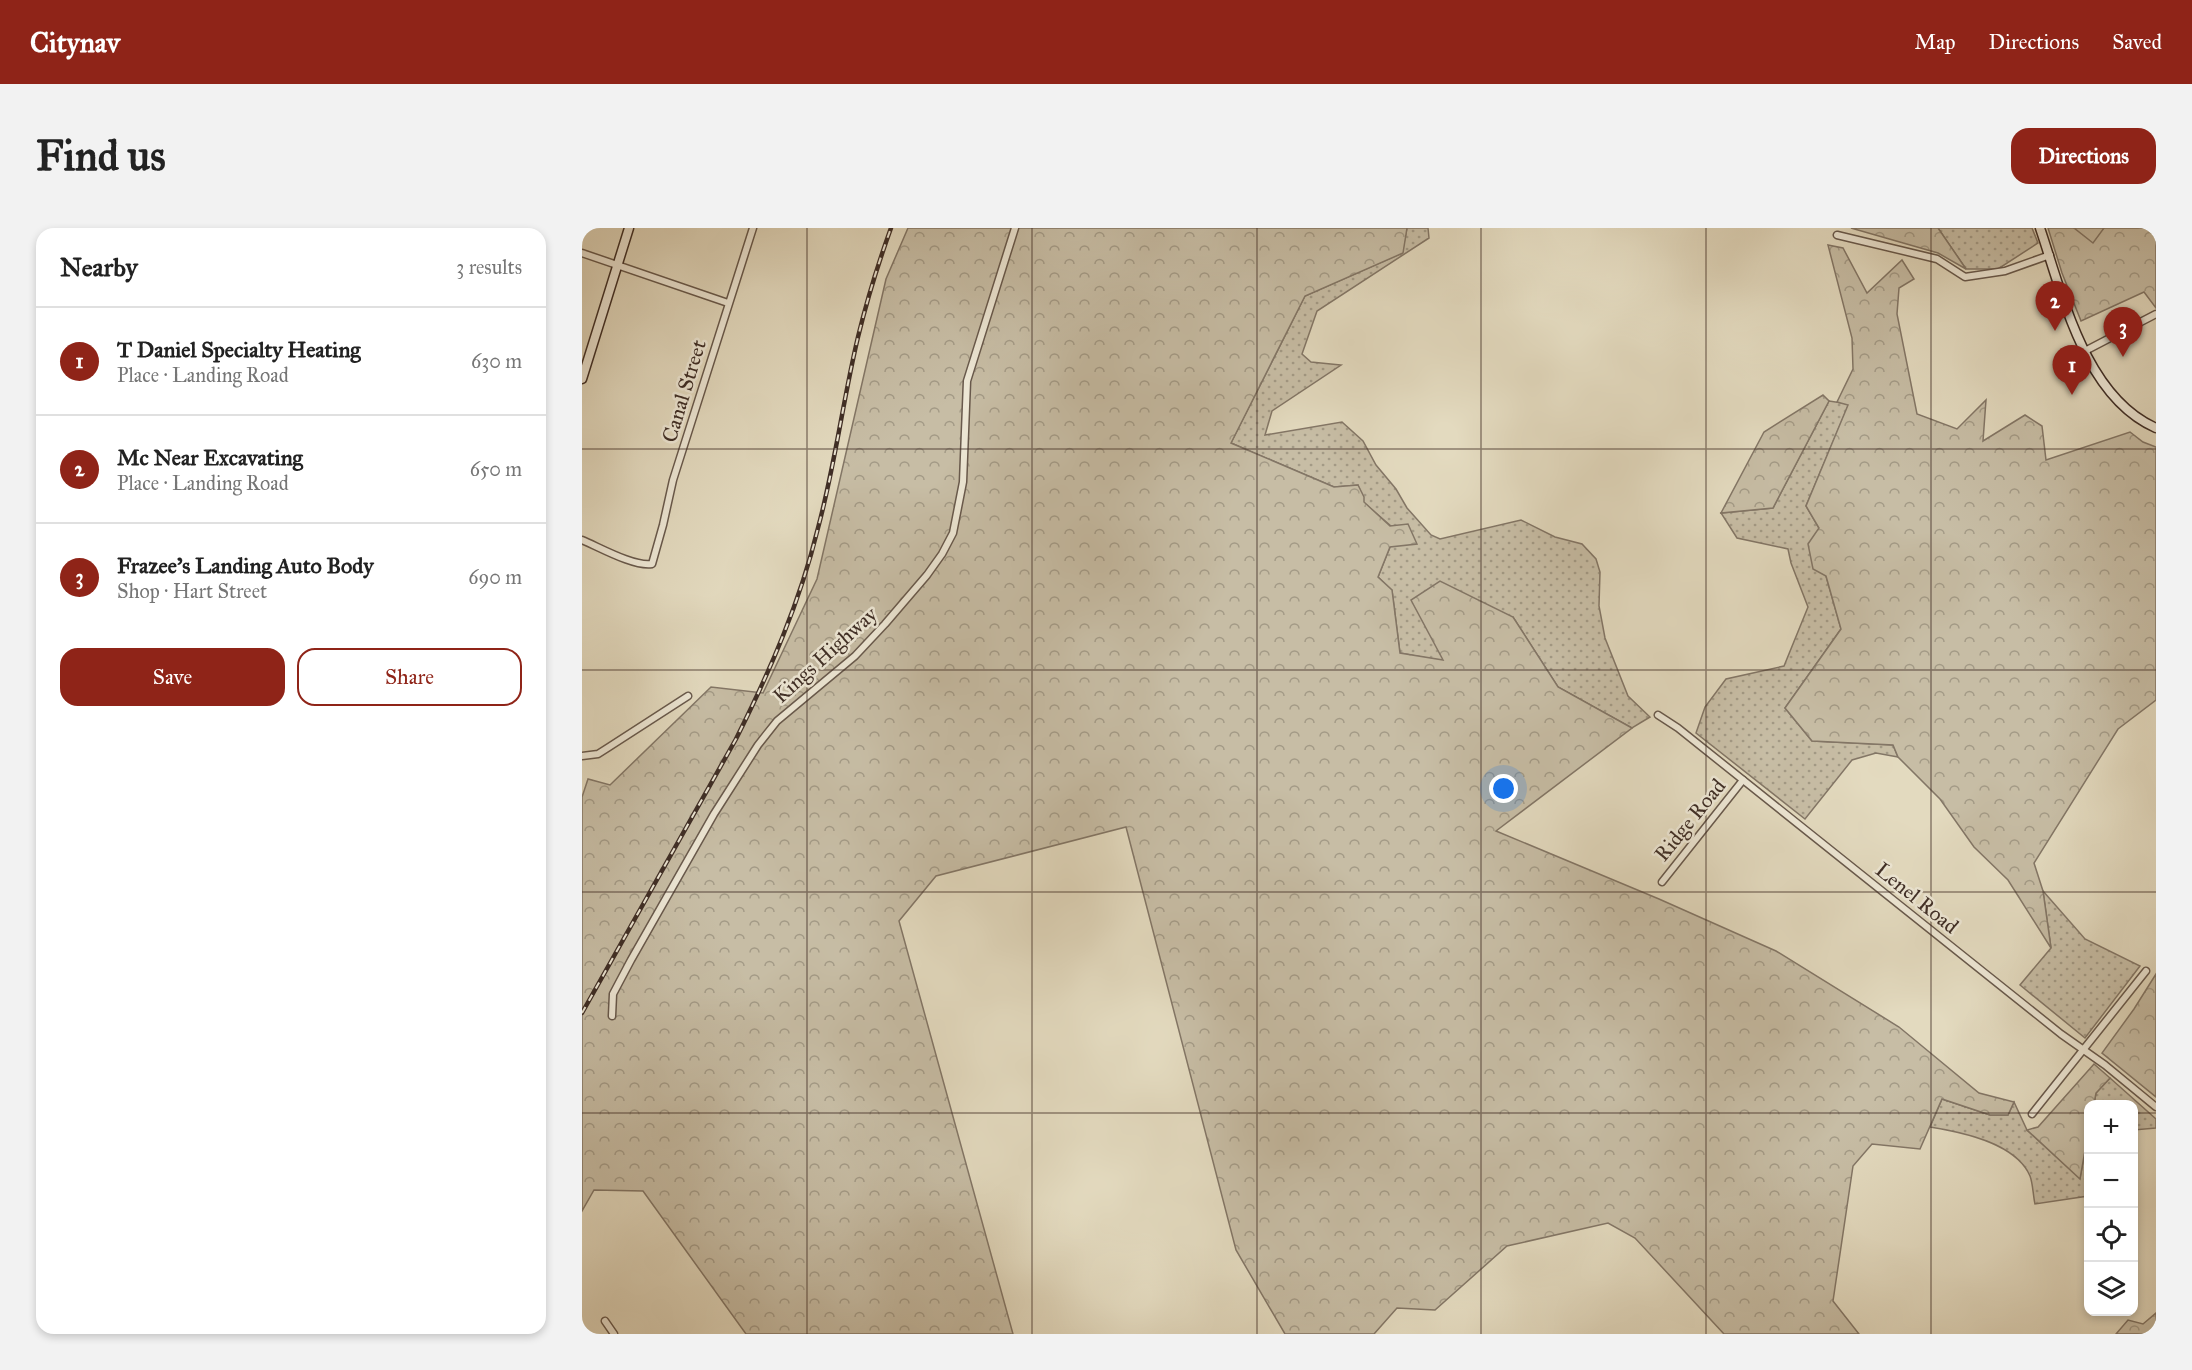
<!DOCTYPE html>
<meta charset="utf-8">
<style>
body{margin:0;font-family:"IM FELL Great Primer",serif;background:#f2f2f2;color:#222}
.controls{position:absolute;right:18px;bottom:18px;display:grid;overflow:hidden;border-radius:12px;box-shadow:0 3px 9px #0003}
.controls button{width:54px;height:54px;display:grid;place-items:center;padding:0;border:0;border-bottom:2px solid #e0e0e0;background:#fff;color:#222;font:30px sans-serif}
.you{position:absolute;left:922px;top:561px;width:21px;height:21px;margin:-15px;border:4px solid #fff;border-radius:50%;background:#1a73e8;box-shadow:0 0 0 9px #1a73e833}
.badge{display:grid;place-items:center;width:39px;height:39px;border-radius:50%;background:#8f2418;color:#fff;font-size:20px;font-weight:700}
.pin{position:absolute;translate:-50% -50px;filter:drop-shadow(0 2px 3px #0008)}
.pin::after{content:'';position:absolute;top:32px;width:21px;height:18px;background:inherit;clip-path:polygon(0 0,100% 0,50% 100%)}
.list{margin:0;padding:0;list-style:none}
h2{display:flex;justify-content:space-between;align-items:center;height:78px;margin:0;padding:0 24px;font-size:26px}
h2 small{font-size:20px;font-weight:400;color:#767676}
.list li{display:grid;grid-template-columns:39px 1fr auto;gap:18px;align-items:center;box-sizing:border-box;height:108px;padding:0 24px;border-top:2px solid #e0e0e0}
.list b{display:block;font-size:22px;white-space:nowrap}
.list p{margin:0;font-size:20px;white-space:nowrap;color:#767676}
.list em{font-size:20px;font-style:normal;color:#767676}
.actions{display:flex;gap:12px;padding:18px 24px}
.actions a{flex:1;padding:14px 0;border:2px solid #8f2418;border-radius:18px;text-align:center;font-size:21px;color:#8f2418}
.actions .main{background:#8f2418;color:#fff}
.icon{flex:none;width:33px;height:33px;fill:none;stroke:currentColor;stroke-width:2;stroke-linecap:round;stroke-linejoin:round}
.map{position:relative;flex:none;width:1574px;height:1106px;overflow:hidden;border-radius:18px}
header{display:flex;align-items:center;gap:36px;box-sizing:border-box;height:84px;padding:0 30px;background:#8f2418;color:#fff}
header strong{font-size:28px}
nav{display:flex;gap:33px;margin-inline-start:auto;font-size:21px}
.intro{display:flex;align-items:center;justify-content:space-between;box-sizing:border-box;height:144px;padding:0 36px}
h1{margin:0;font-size:42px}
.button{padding:15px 27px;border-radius:18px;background:#8f2418;color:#fff;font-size:21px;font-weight:700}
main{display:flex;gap:36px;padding:0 36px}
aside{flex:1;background:#fff;border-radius:18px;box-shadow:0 3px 9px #0003}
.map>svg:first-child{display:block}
.grass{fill:url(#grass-dots);stroke:#837666;stroke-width:1.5}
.forest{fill:url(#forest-crowns);stroke:#837666;stroke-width:1.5}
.pitch{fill:#c7bda5;stroke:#837666;stroke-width:1.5}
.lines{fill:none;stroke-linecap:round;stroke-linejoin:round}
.street-casing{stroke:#68594c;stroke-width:9}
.secondary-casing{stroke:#3f2e26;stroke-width:11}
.street{stroke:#ede7d5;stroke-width:6}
.secondary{stroke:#ede7d5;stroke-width:8}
.rail-casing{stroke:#3f2e26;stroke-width:4.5}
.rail{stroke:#ede7d5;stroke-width:2;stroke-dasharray:7;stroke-linecap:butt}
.grid{fill:none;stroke:#3f2e26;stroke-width:1.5;stroke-opacity:0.55}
.labels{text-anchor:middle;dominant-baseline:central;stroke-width:5;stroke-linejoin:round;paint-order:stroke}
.street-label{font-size:21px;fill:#3f2e26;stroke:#ede7d5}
</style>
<header>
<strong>Citynav</strong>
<nav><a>Map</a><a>Directions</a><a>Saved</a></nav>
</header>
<div class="intro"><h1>Find us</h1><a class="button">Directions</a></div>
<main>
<aside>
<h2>Nearby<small>3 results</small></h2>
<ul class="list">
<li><span class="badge">1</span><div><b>T Daniel Specialty Heating</b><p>Place · Landing Road</p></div><em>630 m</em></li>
<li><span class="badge">2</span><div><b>Mc Near Excavating</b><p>Place · Landing Road</p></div><em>650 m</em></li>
<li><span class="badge">3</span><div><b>Frazee's Landing Auto Body</b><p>Shop · Hart Street</p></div><em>690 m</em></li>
</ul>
<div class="actions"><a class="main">Save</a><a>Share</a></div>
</aside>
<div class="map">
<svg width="1574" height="1106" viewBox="0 0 1574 1106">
<defs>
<pattern id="grass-dots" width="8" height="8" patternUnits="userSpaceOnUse" patternTransform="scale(1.5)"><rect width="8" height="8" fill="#c7bda5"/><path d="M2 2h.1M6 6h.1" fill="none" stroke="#a39a86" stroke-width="1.8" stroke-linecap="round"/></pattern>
<pattern id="forest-crowns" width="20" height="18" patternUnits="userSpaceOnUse" patternTransform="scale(1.5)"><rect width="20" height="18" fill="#c7bda5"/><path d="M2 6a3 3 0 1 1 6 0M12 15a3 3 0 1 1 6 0" fill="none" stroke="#a39a86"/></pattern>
</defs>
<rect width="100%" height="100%" fill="#e3dabf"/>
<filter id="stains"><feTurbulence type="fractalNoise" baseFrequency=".00333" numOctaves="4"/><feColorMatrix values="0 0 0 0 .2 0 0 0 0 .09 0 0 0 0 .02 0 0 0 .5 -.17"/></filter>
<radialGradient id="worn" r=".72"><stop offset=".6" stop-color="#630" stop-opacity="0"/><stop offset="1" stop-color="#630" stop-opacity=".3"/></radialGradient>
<g class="grass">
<polygon points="825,0 846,0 847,10 735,83 720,126 729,134 759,137 690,183 683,207 760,194 781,213 794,237 814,261 825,280 849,307 858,311 939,292 973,309 1000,316 1014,331 1018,344 1017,378 1023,410 1046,468 1068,489 1050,500 976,459 931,389 861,433 818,425 810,362 796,349 808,319 809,298 781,274 776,257 752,259 649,215 723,68 820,25"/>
<polygon points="1356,0 1450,0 1456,15 1416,41 1384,41"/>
<polygon points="1247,173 1267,176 1224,278 1237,300 1244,348 1259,401 1203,480 1230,513 1311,517 1316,529 1294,525 1270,532 1223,591 1114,505 1123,479 1144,451 1202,438 1226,379 1209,335 1206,321 1155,310 1139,285 1191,280"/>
<polygon points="1461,663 1503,711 1558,738 1503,810 1438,757 1469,720"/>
<polygon points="1528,850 1574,891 1574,900 1552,902 1552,876 1512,876 1514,865"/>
<path d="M1360 871 1408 887H1426L1432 874 1445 902 1498 950 1506 906V926L1503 930 1506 934V968L1453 976C1451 967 1451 956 1448 948 1434 915 1380 904 1348 899Z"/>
</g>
<g class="forest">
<polygon points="326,0 825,0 821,25 723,68 649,215 752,259 776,257 782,269 782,274 808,298 826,296 835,316 808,319 796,349 810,362 818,425 861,432 829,372 858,353 931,389 976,459 1050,500 914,603 1077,671 1194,723 1317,799 1397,865 1432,874 1426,887 1408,887 1360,871 1338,921 1290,916 1271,938 1251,1073 1277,1106 1142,1106 1053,1010 1026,995 925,1018 853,1082 815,1080 792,1106 703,1106 654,1022 544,599 354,648 317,693 431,1106 164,1106 61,963 12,962 0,983 0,569 6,551 28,557 129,459 181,465 235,351 304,51"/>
<polygon points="1269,0 1356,0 1384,41 1356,25"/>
<polygon points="1466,0 1574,0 1574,80 1562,64 1499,93 1480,45"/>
<polygon points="1246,17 1261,20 1285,65 1320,32 1332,51 1317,60 1315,86 1335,186 1375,201 1404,172 1401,213 1443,187 1460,198 1464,232 1548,204 1561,214 1574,219 1574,472 1536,501 1452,635 1461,663 1469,720 1426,652 1392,619 1358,571 1316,529 1311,517 1230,513 1203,480 1259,401 1244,348 1231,341 1226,316 1237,300 1224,278 1266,177 1255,174 1271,141 1270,110"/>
<polygon points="1241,167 1247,173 1191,280 1139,285 1182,204"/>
<polygon points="1574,746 1574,869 1520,825 1552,781"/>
<polygon points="1512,836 1528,850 1514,865 1512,876 1506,876 1506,906 1498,951 1445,902 1456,899"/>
<polygon points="1574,1085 1574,1106 1534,1106 1546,1092 1561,1096"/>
</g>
<polygon class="pitch" points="1492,0 1522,0 1511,15"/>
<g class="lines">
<g class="street-casing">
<g id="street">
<polyline points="1255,7 1355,31 1383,49 1423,43 1468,27"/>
<polyline points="0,25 146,75"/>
<polyline points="1503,123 1574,86"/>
<path d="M0 312C17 319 52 339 70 336L81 297 91 252 171 0"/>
<polyline points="1076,487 1096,500 1479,806 1523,837 1574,879"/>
<polyline points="0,528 16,526 27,519 106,468"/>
<polyline points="1080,654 1161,552"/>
<polyline points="30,788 31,766 49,732 132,586 176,517 195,493 273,428 303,396 345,347 360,326 371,305 381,254 385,153 433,0"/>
<polyline points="1450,886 1564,743"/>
<polyline points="23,1093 32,1106"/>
</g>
</g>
<g class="secondary-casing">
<g id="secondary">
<path d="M1458 0C1481 68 1503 169 1574 200"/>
<polyline points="0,151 47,0"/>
</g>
</g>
<use href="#street" class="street"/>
<use href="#secondary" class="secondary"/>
<g class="rail-casing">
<path id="rail" d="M0 785 154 511C188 443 218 374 236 300 253 237 261 172 276 109 285 72 296 36 309 0"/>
</g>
<use href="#rail" class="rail"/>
</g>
<path class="grid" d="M225 0V1106M450 0V1106M675 0V1106M899 0V1106M1124 0V1106M1349 0V1106M0 221H1574M0 442H1574M0 664H1574M0 885H1506M1552 885H1574"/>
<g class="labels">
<g class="street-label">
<text transform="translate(102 163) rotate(-73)">Canal Street</text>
<text transform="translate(243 427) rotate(-42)">Kings Highway</text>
<text transform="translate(1108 592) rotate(-51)">Ridge Road</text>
<text transform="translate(1335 670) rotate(39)">Lenel Road</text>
</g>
</g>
<rect width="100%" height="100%" filter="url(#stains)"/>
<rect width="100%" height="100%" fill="url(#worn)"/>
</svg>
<div class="controls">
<button>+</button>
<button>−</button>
<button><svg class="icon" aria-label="locate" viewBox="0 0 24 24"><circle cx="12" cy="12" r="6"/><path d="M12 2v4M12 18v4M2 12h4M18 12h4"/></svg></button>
<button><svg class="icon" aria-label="layers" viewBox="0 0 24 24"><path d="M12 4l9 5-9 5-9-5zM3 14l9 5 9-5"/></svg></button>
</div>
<div class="you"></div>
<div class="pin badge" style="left:1490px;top:167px">1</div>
<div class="pin badge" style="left:1473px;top:103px">2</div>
<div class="pin badge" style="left:1541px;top:129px">3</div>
</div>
</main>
